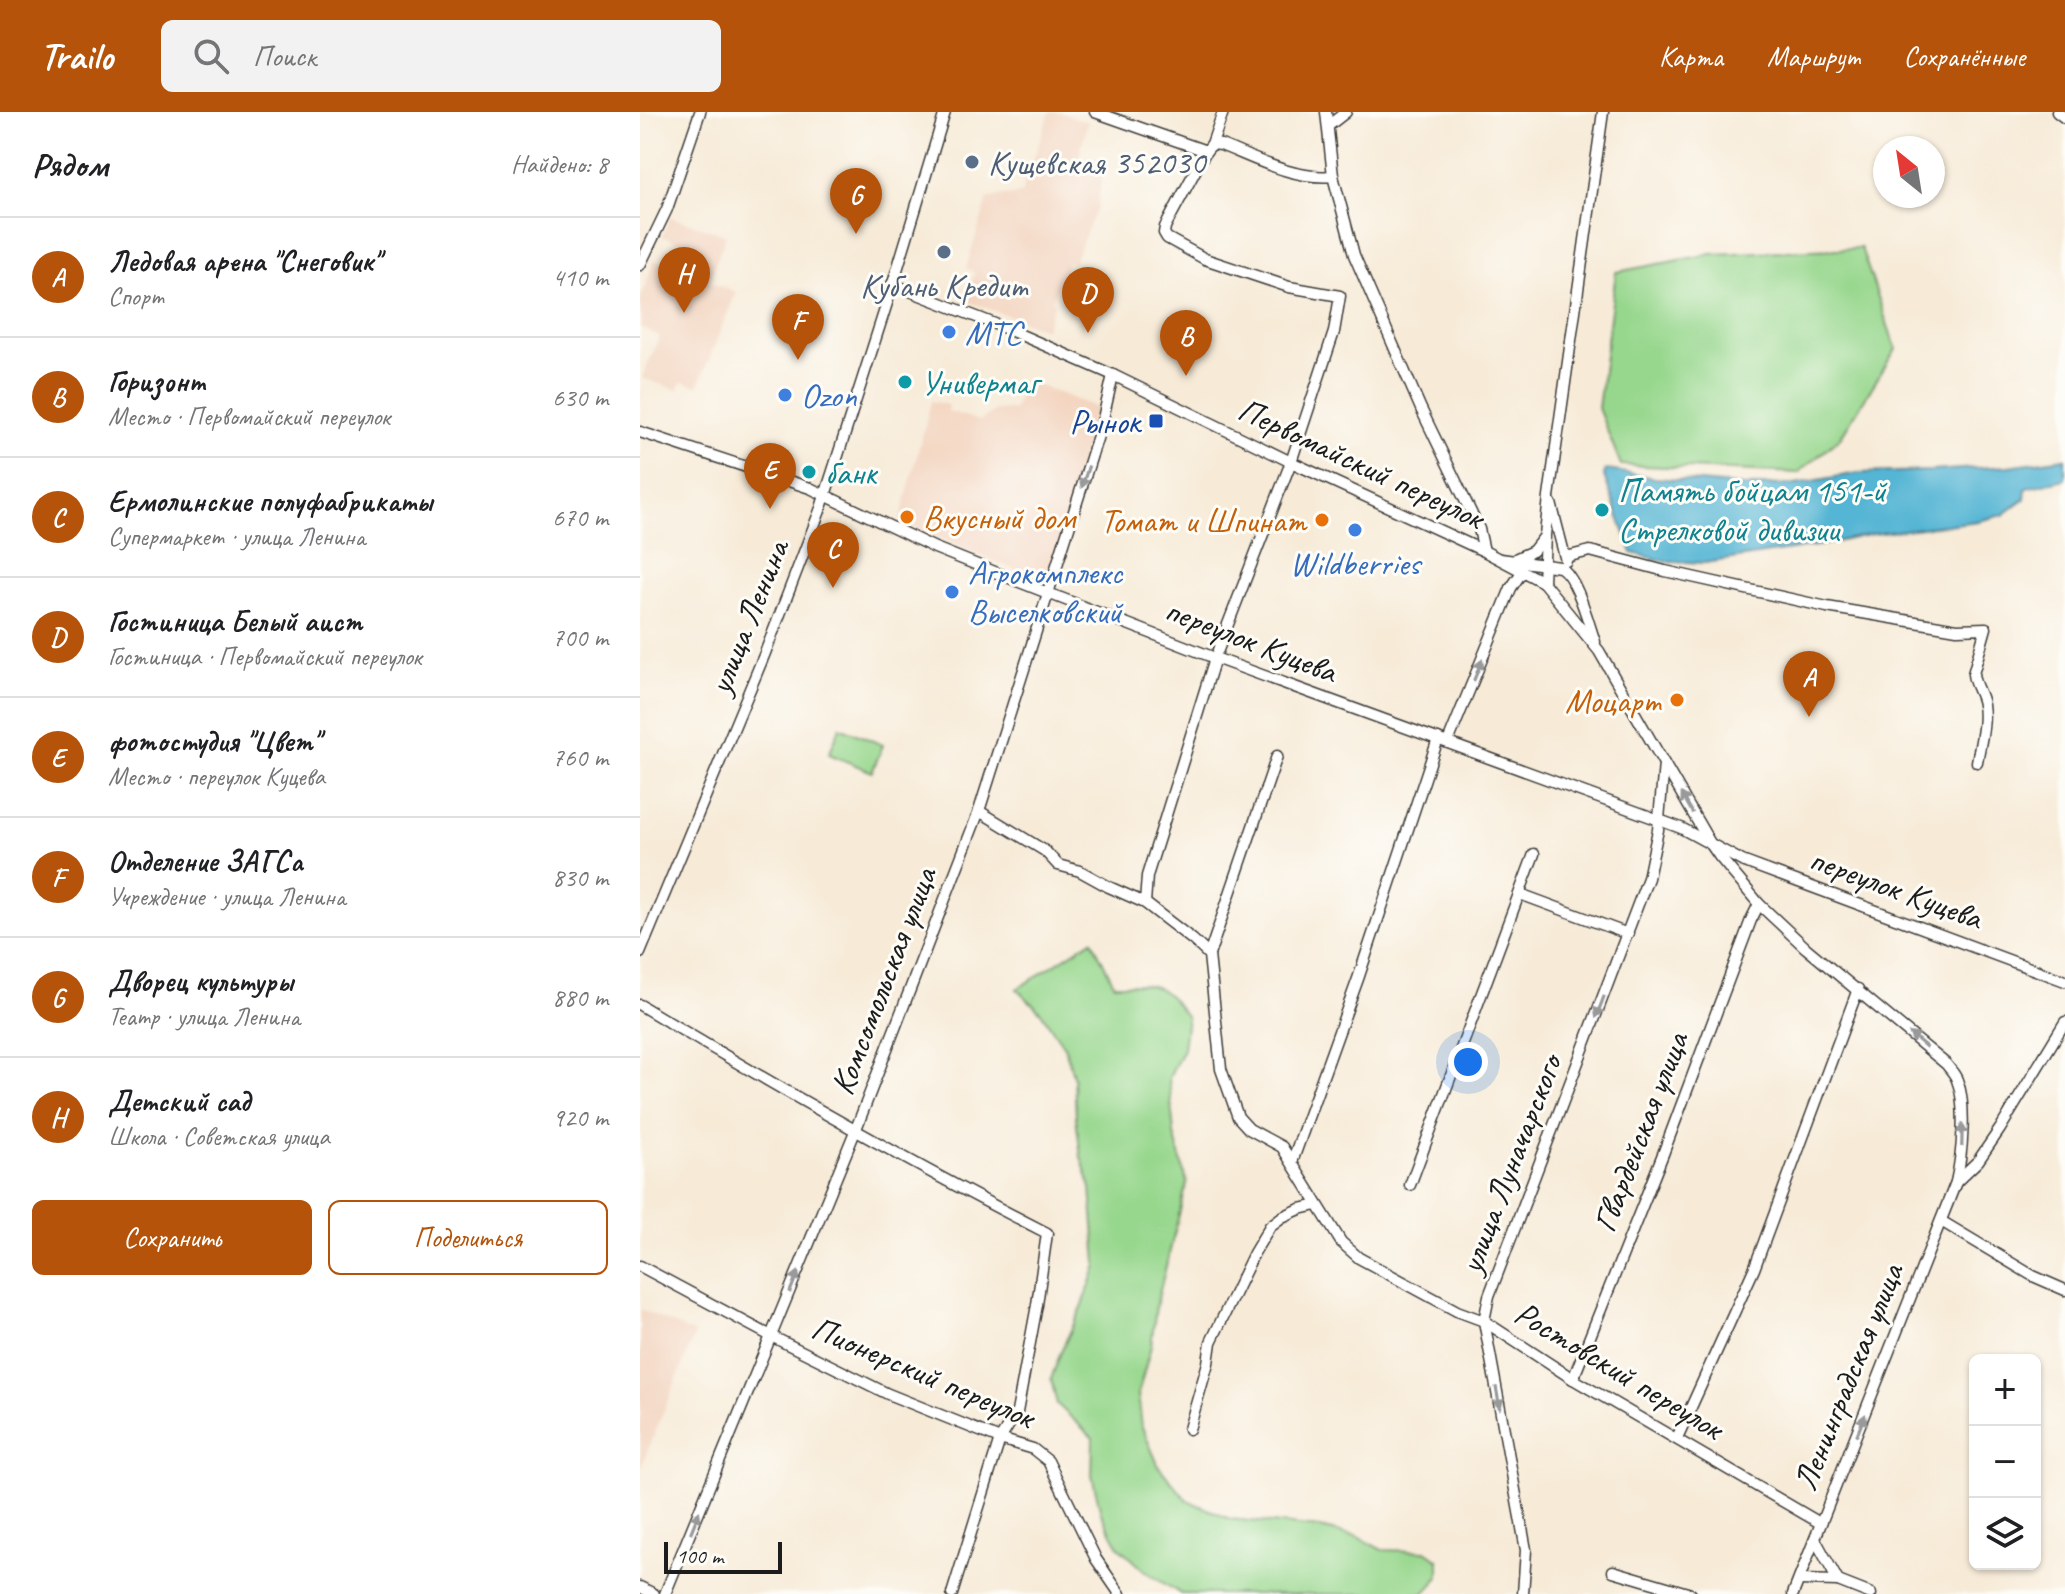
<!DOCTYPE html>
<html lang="ru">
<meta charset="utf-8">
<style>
body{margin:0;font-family:Caveat,sans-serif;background:#f2f2f2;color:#202124}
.controls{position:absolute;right:24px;bottom:24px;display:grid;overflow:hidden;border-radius:12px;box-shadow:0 2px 6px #0004}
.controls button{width:72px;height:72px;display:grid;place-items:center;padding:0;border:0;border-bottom:2px solid #e0e0e0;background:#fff;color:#202124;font:40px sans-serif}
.compass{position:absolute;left:1233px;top:24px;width:72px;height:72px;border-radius:50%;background:#fff;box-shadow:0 2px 6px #0004;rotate:330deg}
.scale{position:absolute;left:24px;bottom:20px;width:118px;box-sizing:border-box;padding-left:8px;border:4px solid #1c1c1c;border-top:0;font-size:22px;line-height:28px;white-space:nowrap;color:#1c1c1c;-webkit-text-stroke:6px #fdfcf7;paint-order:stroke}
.you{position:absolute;left:828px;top:950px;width:28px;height:28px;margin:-20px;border:6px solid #fff;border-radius:50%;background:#1a73e8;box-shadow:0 0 0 12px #1a73e833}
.badge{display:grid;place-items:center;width:52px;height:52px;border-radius:50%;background:#b45309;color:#fff;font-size:26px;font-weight:700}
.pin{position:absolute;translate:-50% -66px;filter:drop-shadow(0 2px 4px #0008)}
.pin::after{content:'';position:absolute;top:42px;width:28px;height:24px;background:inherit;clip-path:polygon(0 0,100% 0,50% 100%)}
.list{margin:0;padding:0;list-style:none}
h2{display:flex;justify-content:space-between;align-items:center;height:104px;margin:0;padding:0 32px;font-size:34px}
h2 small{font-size:26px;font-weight:400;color:#757577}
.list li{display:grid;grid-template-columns:52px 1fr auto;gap:24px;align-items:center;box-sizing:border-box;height:120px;padding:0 32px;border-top:2px solid #e0e0e0}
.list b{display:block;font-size:30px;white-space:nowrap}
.list p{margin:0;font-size:26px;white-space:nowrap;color:#757577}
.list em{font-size:26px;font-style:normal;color:#757577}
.actions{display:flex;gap:16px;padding:24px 32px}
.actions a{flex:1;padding:18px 0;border:2px solid #b45309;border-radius:12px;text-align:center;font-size:28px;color:#b45309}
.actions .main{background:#b45309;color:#fff}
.icon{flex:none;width:44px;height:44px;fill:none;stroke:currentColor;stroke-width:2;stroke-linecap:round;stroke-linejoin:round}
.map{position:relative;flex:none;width:1425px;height:1482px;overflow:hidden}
header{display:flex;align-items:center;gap:48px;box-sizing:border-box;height:112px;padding:0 40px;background:#b45309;color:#fff}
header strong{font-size:38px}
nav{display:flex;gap:44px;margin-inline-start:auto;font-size:28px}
.search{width:560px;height:72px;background:#f2f2f2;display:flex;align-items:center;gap:20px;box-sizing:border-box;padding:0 28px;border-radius:12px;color:#757577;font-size:30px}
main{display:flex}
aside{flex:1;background:#fff}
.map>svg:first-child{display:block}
.built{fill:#f3d4bf}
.green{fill:#97d78d;stroke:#5a7a54;stroke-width:2}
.water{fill:#55b5d4;stroke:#386878;stroke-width:2}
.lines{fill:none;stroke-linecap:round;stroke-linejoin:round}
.minor-casing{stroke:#3d3b38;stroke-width:13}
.minor{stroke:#fff;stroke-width:10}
.oneway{fill:#999}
.service-dot{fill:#5c6f8a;stroke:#fdfcf7;stroke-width:3}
.shop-dot{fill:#3f7fe0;stroke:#fdfcf7;stroke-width:3}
.culture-dot{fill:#0f9aa8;stroke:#fdfcf7;stroke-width:3}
.transit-dot{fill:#1a4fb4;stroke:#fdfcf7;stroke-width:3}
.food-dot{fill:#e8710a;stroke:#fdfcf7;stroke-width:3}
.labels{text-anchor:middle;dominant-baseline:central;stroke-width:6;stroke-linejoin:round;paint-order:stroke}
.service-label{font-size:34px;fill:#4e5e75;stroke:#fdfcf7;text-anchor:start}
.shop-label{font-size:34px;fill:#366cbe;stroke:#fdfcf7;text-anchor:start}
.culture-label{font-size:34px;fill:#0d838f;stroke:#fdfcf7;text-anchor:start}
.transit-label{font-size:34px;fill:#164399;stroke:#fdfcf7;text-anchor:end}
.street-label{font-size:34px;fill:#1c1c1c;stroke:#fdfcf7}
.food-label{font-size:34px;fill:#c56008;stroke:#fdfcf7;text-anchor:end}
</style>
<header>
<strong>Trailo</strong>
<div class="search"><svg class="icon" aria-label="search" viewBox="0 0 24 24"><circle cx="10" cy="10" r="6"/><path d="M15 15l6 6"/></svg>Поиск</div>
<nav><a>Карта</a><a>Маршрут</a><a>Сохранённые</a></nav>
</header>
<main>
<aside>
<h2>Рядом<small>Найдено: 8</small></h2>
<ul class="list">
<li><span class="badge">A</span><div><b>Ледовая арена &quot;Снеговик&quot;</b><p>Спорт</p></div><em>410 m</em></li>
<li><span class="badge">B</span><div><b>Горизонт</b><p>Место · Первомайский переулок</p></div><em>630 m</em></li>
<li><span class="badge">C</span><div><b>Ермолинские полуфабрикаты</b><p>Супермаркет · улица Ленина</p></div><em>670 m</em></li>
<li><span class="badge">D</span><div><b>Гостиница Белый аист</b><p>Гостиница · Первомайский переулок</p></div><em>700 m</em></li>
<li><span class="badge">E</span><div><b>фотостудия &quot;Цвет&quot;</b><p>Место · переулок Куцева</p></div><em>760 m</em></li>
<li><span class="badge">F</span><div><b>Отделение ЗАГСа</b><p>Учреждение · улица Ленина</p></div><em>830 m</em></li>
<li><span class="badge">G</span><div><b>Дворец культуры</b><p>Театр · улица Ленина</p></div><em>880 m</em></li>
<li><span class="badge">H</span><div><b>Детский сад</b><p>Школа · Советская улица</p></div><em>920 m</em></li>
</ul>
<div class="actions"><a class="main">Сохранить</a><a>Поделиться</a></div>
</aside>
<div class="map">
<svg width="1425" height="1482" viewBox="0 0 1425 1482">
<rect width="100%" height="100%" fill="#fdfcf7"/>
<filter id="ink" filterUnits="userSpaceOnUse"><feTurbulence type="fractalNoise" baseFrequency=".0125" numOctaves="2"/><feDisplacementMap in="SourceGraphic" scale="16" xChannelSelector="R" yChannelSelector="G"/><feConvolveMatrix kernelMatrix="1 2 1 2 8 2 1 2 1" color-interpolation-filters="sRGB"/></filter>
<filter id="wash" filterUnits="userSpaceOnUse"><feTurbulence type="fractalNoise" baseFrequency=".006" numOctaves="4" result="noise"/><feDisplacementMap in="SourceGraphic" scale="32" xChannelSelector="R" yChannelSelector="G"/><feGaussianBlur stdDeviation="1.8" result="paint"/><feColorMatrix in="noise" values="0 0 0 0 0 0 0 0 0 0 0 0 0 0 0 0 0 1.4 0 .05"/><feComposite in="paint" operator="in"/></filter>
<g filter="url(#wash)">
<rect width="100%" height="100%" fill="#f7ebd8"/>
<g class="built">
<polygon points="410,0 420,0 448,10 436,55 462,63 457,96 433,151 428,149 412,188 415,191 405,217 324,188 335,161 326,156 348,86 381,82"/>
<polygon points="30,105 86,123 69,170 96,180 58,274 41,270 38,278 2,266 20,224 0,215 0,188 14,148 38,155 45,133 22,124"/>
<polygon points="384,268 463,298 408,472 260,409 291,289 308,293 308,299 340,309 355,298 374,297"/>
<polygon points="0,1197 55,1222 0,1357"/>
</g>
<g class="green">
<polygon points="1221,136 1256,237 1200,326 1158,361 981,353 958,296 976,160 1071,142"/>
<polygon points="200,615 243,633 232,660 189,642"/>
<path d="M452 828 474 872C517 872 520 870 547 905L543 937 529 966 534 1022 547 1071 516 1194 511 1234 498 1282 502 1315 519 1355 547 1388 590 1407 680 1416 718 1425 742 1438 786 1439 799 1448V1465L783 1482H541L506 1460 479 1435 461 1401 452 1363 453 1326 417 1292 411 1267 422 1237 443 1193 457 1153 451 1076 441 1045 436 1006 434 967 425 936 400 899 377 877Z"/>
</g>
<polygon class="water" points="1425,346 1425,367 1386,376 1385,387 1363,403 1338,409 1233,422 1182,433 1065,451 1025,449 992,441 964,364 965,359 968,358 1015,366 1104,374 1155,372 1218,361 1291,359 1368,354"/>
</g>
<g filter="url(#ink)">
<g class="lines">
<g class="minor-casing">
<g id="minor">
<polyline points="455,0 566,39"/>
<polyline points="686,0 693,64 714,143 781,297 839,417 844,439"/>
<path d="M963 0 909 385 905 423 903 470 959 539 1070 731 1079 744 1119 792 1166 836 1306 952C1310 957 1315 962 1317 968 1327 992 1322 1044 1316 1070L1153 1482"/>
<polyline points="1417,0 1425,6"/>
<polyline points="688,14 706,0"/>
<path d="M572 32 581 33C616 47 655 68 693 64"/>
<polyline points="0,153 27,97 60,0"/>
<polyline points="252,172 365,216 473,263 651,350 844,439 903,470"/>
<polyline points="0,320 170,376 295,436 377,469 575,546 1041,716 1102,749 1425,869"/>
<polyline points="911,391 926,449"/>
<path d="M926 445 950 439 1025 459 1187 495 1317 517 1346 516 1333 562C1334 574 1342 582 1343 593 1346 611 1340 632 1337 650"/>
<polyline points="877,446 893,439 904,425"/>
<path d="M860 447 920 455C937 465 948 510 955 530"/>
<polyline points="578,538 651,350 694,220 700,184 649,175 565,147 527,126 524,121 525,115 566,39 572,32 583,0"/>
<polyline points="808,630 871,476 882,460"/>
<polyline points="339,699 405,739 418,753 440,759 469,775 505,791 553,828 569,843 581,957 598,1005 609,1017 642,1035 701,1130 719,1146 817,1199 844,1209 933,1267 1180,1411"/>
<polyline points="880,782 988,822"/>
<polyline points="505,791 507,764 575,546"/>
<polyline points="0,841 125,541 181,396 247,191 305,0"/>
<polyline points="569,843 637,644"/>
<path d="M0 893C133 973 269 1051 407 1121L397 1193 377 1300 360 1327 312 1482"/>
<polyline points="652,1050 719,864 798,627"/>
<polyline points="1316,1070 1338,1049 1360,1017 1425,910"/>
<polyline points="770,1073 894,742"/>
<polyline points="1301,1109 1393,1164 1425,1178"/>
<polyline points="0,1154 131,1224 248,1282 360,1327 393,1337 408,1349 456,1447 480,1482"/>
<polyline points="933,1267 1023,1042 1111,808 1119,792"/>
<polyline points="549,1317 568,1251 571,1230 614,1141 630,1114 642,1105 660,1097 677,1093"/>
<polyline points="1037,1326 1114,1157 1218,877"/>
<polyline points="1175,1427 1198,1469"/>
<polyline points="973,1459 1051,1482"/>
<polyline points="1159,1468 1198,1469 1231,1482"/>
<polyline points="0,1475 14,1482"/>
<polyline points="25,1482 216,1017 339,699 462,311 473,263"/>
<polyline points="883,1482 886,1438 844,1209 849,1184 1008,766 1018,718 1024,652"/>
</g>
</g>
<use href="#minor" class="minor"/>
</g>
<defs><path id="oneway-solid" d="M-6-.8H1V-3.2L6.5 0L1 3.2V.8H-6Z" transform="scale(2)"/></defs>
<g class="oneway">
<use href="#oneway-solid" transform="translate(445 365) rotate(108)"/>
<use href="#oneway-solid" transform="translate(838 558) rotate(-68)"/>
<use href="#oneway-solid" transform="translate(1047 691) rotate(-119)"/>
<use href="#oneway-solid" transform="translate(960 895) rotate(111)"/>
<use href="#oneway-solid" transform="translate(1278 928) rotate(-140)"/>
<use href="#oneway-solid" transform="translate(1322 1023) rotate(-89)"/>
<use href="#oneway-solid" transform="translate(154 1170) rotate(-68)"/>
<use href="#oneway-solid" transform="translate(858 1286) rotate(80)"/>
<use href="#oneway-solid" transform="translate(1221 1313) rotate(-68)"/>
<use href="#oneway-solid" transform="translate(55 1410) rotate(-68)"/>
</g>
</g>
<g class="service-dot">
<circle cx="332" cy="50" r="8"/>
<circle cx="304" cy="140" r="8"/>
</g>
<g class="shop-dot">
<circle cx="309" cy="220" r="8"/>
<circle cx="145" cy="283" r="8"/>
<circle cx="715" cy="418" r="8"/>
<circle cx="312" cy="480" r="8"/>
</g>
<g class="culture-dot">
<circle cx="265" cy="270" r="8"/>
<circle cx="169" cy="360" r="8"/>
<circle cx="962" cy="398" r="8"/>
</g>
<rect class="transit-dot" x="508" y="301" width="16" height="16" rx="4"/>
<g class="food-dot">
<circle cx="267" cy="405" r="8"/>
<circle cx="682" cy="408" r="8"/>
<circle cx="1037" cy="588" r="8"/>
</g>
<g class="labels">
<g class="service-label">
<text x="348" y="50">Кущевская 352030</text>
<text x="304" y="173" text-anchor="middle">Кубань Кредит</text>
</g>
<g class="shop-label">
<text x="325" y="220">МТС</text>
<text x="161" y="283">Ozon</text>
<text x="715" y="451" text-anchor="middle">Wildberries</text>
<text x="328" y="460">Агрокомплекс<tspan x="328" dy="39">Выселковский</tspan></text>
</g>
<g class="culture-label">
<text x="281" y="270">Универмаг</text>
<text x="185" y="360">банк</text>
<text x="978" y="378">Память бойцам 151-й<tspan x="978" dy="39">Стрелковой дивизии</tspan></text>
</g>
<g class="transit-label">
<text x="500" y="309">Рынок</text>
</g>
<g class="street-label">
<text transform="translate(721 351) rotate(25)">Первомайский переулок</text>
<text transform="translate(108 505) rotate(-68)">улица Ленина</text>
<text transform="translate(611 528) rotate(21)">переулок Куцева</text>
<text transform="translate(1256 776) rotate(20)">переулок Куцева</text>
<text transform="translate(243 869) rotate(-69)">Комсомольская улица</text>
<text transform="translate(1000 1020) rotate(-69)">Гвардейская улица</text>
<text transform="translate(870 1052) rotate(-69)">улица Луначарского</text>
<text transform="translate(979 1258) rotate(31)">Ростовский переулок</text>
<text transform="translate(283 1260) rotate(23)">Пионерский переулок</text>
<text transform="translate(1208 1265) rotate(-68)">Ленинградская улица</text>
</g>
<g class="food-label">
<text x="283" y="405" text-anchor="start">Вкусный дом</text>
<text x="666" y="408">Томат и Шпинат</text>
<text x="1021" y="588">Моцарт</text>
</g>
</g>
</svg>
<div class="controls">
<button>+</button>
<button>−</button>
<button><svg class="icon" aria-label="layers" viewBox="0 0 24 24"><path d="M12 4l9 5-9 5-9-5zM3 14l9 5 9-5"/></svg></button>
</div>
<svg class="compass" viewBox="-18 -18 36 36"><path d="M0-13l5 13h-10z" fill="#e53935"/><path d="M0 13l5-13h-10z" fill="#757577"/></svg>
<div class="scale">100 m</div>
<div class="you"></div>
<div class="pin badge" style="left:1169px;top:605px">A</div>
<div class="pin badge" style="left:546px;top:264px">B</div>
<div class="pin badge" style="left:193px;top:476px">C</div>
<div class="pin badge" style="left:448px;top:221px">D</div>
<div class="pin badge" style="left:130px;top:397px">E</div>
<div class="pin badge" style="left:158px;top:248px">F</div>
<div class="pin badge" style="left:216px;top:122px">G</div>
<div class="pin badge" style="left:44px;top:201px">H</div>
</div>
</main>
